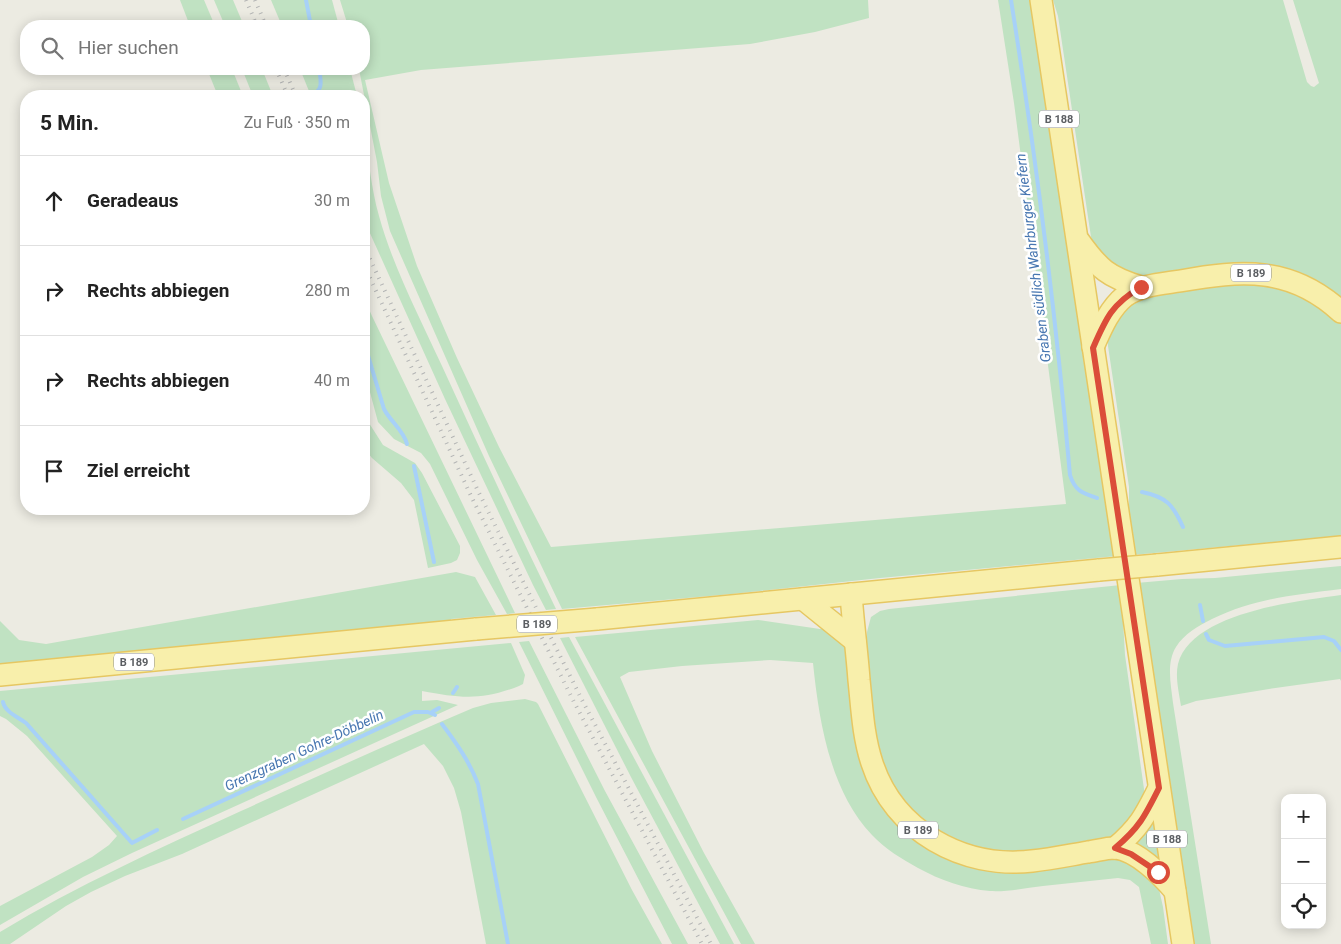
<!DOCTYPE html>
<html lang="de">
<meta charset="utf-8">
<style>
body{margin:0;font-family:Roboto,sans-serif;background:#f2f2f2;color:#222}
.controls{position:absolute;right:15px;bottom:15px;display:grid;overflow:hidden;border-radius:10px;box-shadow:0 2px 12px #0003}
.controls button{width:45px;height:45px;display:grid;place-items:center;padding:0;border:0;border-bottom:1px solid #e0e0e0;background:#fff;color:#222;font:25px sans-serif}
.stop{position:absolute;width:15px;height:15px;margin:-11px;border:4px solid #db4d39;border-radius:50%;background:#fff}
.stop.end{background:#db4d39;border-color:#fff;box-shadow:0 1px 5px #0008}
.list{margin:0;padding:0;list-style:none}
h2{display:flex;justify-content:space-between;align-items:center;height:65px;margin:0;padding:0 20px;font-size:21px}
h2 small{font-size:16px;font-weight:400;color:#767676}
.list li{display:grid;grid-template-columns:32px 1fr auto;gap:15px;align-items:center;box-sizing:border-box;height:90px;padding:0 20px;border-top:1px solid #e0e0e0}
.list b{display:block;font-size:19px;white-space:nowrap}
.list em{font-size:16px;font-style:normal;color:#767676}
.icon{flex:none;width:28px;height:28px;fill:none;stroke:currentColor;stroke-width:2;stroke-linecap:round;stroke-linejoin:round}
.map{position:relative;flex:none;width:1341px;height:944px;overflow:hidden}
.search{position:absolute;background:#fff;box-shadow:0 2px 12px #0003;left:20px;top:20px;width:350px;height:55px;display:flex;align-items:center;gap:12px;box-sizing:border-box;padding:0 18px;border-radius:20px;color:#767676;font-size:19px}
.panel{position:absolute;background:#fff;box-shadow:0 2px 12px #0003;left:20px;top:90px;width:350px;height:425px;border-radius:20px}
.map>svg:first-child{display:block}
.green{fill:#c0e2c2}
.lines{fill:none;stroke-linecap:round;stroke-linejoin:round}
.stream{stroke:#a7d1f8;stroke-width:4}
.primary-casing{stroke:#e6c762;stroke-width:24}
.primary{stroke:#f8efab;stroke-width:21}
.rail{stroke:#b3b4b4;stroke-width:4;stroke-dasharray:1 6;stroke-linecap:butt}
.primary-bridge-casing{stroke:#e6c762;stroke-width:24;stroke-linecap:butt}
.primary-bridge{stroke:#f8efab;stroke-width:21}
.route{stroke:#db4d39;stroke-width:6}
.labels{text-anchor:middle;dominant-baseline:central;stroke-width:5;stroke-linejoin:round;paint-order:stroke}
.shield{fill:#fff;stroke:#8c8e91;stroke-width:1}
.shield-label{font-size:11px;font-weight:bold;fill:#5b5e62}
.water-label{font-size:14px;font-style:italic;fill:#4877b1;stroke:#fff}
</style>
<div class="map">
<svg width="1341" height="944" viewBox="0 0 1341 944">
<rect width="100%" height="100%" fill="#ecebe2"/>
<g class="green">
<polygon points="180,0 204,0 215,26 190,26"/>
<polygon points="214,0 233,0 244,26 225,26"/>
<polygon points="271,0 332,0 339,26 282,26"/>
<polygon points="340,0 868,0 869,18 815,32 750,44 421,70 365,80 389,183 417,266 457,358 499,447 551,547 1066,504 1014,103 998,0 1033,0 1117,556 880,578 732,594 562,609 489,456 390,231 381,196 377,162 359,69 364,69 364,26 348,26"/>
<polygon points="1053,0 1283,0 1307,82 1311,86 1314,87 1319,83 1293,0 1341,0 1341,300 1323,287 1144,278 1122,275 1095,248 1091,237 1058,16"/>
<polygon points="207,69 232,69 243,96 218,96"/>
<polygon points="242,69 262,69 273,96 253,96"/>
<polygon points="300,69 350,69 357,96 311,96"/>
<path d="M364 130C369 159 371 188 379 216 393 267 420 318 442 366 479 447 517 529 556 609L546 610 533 585 445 399 364 220Z"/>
<path d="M1215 283C1231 283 1250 281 1266 283 1294 288 1320 304 1341 323V536L1132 555 1129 533V487L1108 346V334L1114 321 1136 299Z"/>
<polygon points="364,298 372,316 515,613 507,614 477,560 430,464 421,453 394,439 378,422 364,370"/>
<polygon points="364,406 369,423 383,445 415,463 422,473 460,546 460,553 457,560 451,563 428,568 414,500 401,483 372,458 364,448"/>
<path d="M1341 566V589C1294 595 1256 598 1212 619 1198 626 1184 634 1176 647 1166 663 1171 685 1173 703L1211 944H1191L1136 583 1182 579 1215 578Z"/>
<polygon points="456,572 475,577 496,615 451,619 450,623 0,667 0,621 19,640 46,644"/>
<polygon points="1121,585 1125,655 1144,789 1144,801 1127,831 1105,840 1031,852 981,851 926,826 895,792 876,747 866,648 867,632 871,617 880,611 889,609"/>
<path d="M1341 595V681L1340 679 1269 689 1196 701 1181 706C1179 693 1175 677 1178 664 1191 613 1297 601 1341 595Z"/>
<path d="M758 620 820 629 827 625 844 643 847 652 868 779 881 804 894 820 926 848 950 860 976 868 1119 859 1136 864 1159 889 1163 907 1168 944H1151L1139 887 1130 880 1118 878C1093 881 1068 883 1043 886 1025 888 1007 892 990 891 965 889 940 880 918 868 902 859 885 849 872 835 830 791 819 721 813 663L770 660 682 666 629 672 620 677 652 751 704 853 755 944H741L575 637Z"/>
<polygon points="569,637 734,944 720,944 632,779 560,638"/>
<polygon points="529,641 605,791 688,944 672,944 596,797 519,642"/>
<path d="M511 643 525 675 523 684 519 686C481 701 460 698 422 691V701L437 700 458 705 132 853 83 877 0 925V906L92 857 109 845 117 836 27 736 6 719 0 716V691Z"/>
<path d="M525 699 536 702 538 704 632 890 662 944H486L461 812 454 788 443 766 424 744 182 854 125 876 91 892 66 906 10 944H0V932C78 885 158 849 241 811 318 776 395 741 473 708L491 703Z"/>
<polygon points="1153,820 1160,864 1136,845"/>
</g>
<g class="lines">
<g class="stream">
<polyline points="306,0 311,26"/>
<path d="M1011 0C1036 157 1056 316 1070 475 1075 491 1082 493 1097 498"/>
<path d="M310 96C324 91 321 81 319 69"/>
<path d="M364 342 384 409C390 421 404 431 407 444"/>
<polyline points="414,466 434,562"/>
<path d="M1142 492C1167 497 1173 505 1183 527"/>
<polyline points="1200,605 1203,621"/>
<polyline points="1206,634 1209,640 1225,646 1324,637 1334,641 1341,650"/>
<polyline points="453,693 457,687"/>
<path d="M3 702C5 712 18 717 26 723L132 843 157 830"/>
<polyline points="432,712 439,708"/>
<path d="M442 724C457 744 469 761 478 784L508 944"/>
<polyline points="183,819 414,712 428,712 435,715"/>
</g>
<g class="primary-casing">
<g id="primary">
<polyline points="1041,0 1183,944"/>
<path d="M1079 241C1099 269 1108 277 1141 287"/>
<path d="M1093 347C1101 329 1109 309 1125 296 1141 285 1161 284 1180 281 1242 270 1291 266 1341 312"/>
<polyline points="1157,565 1341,547"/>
<path d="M851 594C853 623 857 652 859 680 862 708 863 736 872 763 894 831 963 869 1032 861 1051 859 1070 855 1088 852 1096 851 1106 848 1114 848 1136 849 1162 876 1175 891"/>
<polyline points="803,599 855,641"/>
<polyline points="597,619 1099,570"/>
<polyline points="0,675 476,629"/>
<path d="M1115 848C1139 828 1145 816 1159 788"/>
</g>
</g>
<use href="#primary" class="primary"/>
<g class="rail">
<polyline points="246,0 257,26"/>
<polyline points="255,0 266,26"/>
<polyline points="276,69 288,96"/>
<polyline points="284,69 296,96"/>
<polyline points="364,246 479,493 582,700 711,944"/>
<polyline points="364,265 472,498 575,704 702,944"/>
</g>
<g class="primary-bridge-casing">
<g id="primary-bridge">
<polyline points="1099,570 1157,565"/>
<polyline points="476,629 597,619"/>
</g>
</g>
<use href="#primary-bridge" class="primary-bridge"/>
</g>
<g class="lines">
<path class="route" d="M1141 287C1112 304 1106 318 1093 348L1159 788C1145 816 1139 828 1115 848L1131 854 1158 872"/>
</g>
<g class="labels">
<g class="shield">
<rect x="1039" y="110.5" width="40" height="17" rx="4"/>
<rect x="1231" y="264.5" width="40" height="17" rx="4"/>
<rect x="517" y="615.5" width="40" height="17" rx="4"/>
<rect x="114" y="653.5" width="40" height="17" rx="4"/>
<rect x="898" y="821.5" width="40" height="17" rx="4"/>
<rect x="1147" y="830.5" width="40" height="17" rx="4"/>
</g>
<g class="shield-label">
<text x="1059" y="119">B 188</text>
<text x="1251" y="273">B 189</text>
<text x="537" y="624">B 189</text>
<text x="134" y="662">B 189</text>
<text x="918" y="830">B 189</text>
<text x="1167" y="839">B 188</text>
</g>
<g class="water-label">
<text transform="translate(1033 258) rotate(-97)">Graben südlich Wahrburger Kiefern</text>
<text transform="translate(304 750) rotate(-25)">Grenzgraben Gohre-Döbbelin</text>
</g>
</g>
</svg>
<div class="controls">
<button>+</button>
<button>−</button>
<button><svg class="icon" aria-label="locate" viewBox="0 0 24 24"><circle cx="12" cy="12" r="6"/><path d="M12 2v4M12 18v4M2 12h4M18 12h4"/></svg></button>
</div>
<div class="stop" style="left:1158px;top:872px"></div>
<div class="stop end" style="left:1141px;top:287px"></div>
<div class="search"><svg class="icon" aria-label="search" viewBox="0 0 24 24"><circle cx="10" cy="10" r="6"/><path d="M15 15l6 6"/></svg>Hier suchen</div>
<section class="panel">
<h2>5 Min.<small>Zu Fuß · 350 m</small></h2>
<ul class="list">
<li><svg class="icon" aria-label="ahead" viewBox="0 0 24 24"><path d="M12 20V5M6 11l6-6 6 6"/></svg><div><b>Geradeaus</b></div><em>30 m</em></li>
<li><svg class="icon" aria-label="right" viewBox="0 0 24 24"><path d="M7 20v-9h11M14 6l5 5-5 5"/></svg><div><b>Rechts abbiegen</b></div><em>280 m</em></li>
<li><svg class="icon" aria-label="right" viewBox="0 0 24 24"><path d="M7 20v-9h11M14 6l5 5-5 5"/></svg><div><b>Rechts abbiegen</b></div><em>40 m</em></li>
<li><svg class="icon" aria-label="arrive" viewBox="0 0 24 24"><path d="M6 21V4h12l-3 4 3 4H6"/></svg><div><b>Ziel erreicht</b></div></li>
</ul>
</section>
</div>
